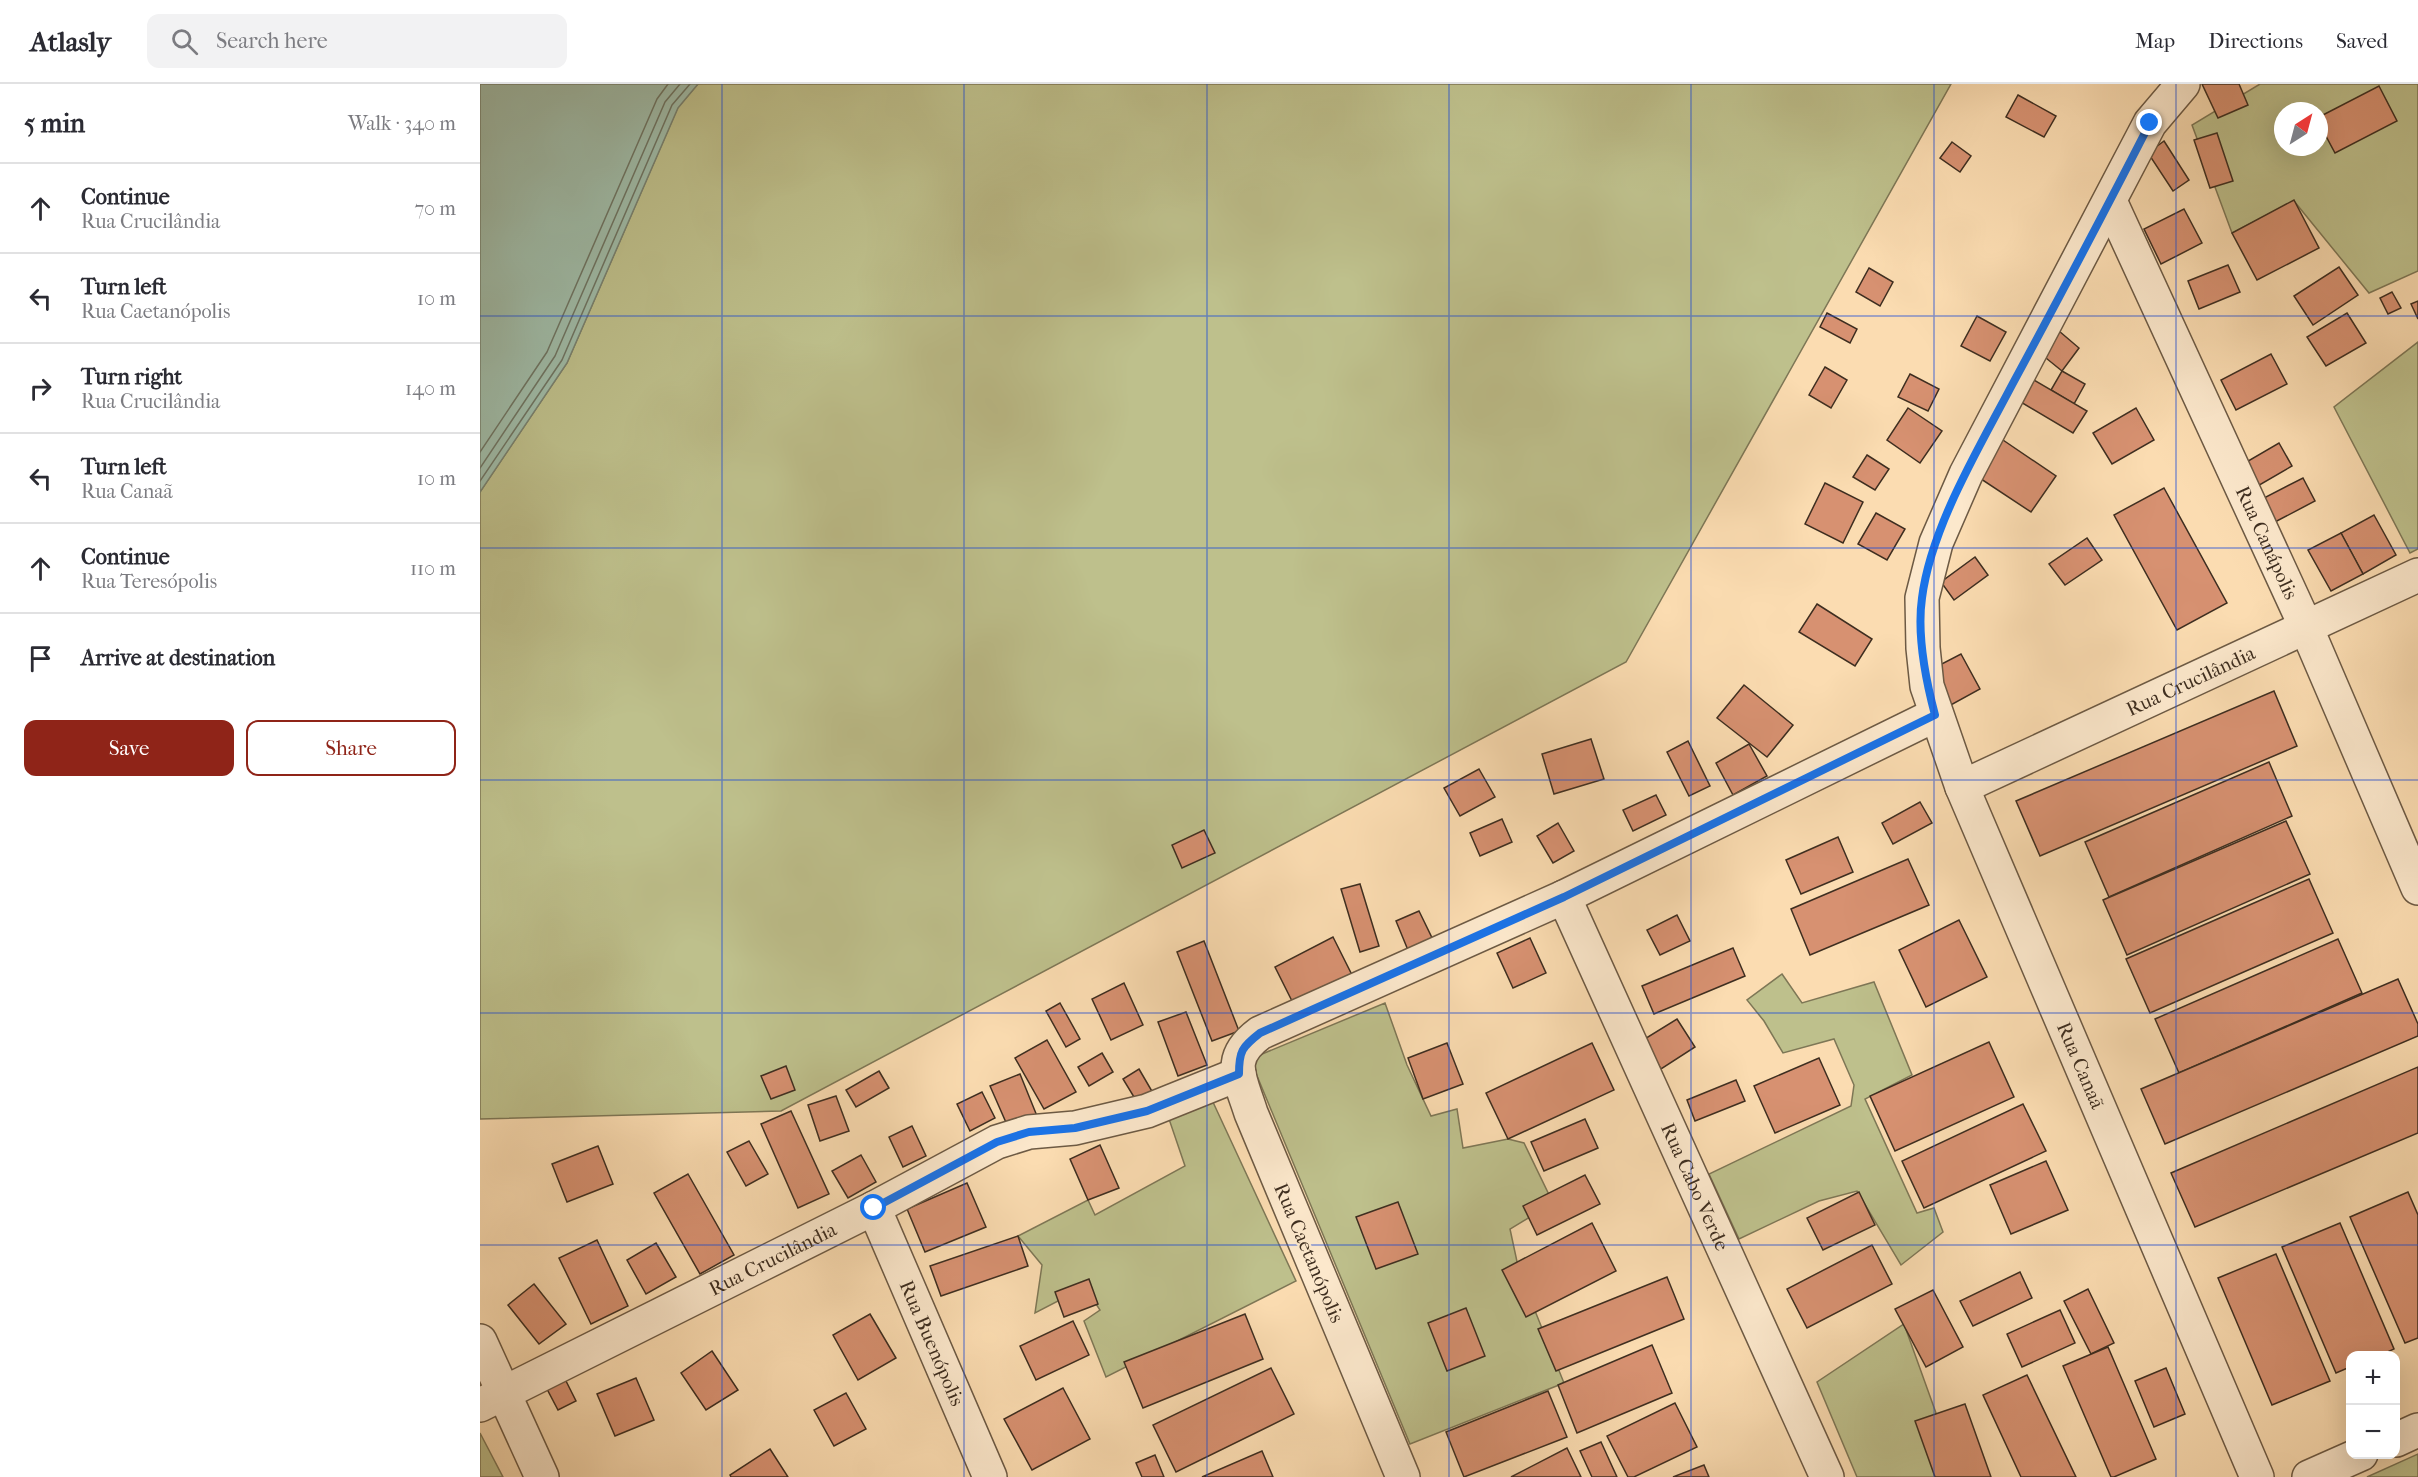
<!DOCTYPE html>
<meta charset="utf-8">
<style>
body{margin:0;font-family:"IM FELL French Canon",serif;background:#f2f2f3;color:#2b2b33}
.controls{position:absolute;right:18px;bottom:18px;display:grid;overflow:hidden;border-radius:12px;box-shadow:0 6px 24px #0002}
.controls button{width:54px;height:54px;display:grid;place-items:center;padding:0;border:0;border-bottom:2px solid #e1e1e2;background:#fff;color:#2b2b33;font:30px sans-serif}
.compass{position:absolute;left:1794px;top:18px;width:54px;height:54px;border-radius:50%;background:#fff;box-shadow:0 6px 24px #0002;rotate:36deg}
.stop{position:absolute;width:18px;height:18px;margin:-14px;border:4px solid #1a73e8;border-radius:50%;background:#fff}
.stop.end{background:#1a73e8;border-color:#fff;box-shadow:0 2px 6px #0008}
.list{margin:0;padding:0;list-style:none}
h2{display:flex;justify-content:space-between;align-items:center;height:78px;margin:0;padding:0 24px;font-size:26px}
h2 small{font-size:20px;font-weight:400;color:#7c7c81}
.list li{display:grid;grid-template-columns:39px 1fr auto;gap:18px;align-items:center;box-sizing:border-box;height:90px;padding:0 24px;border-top:2px solid #e1e1e2}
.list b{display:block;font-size:22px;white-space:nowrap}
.list p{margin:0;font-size:20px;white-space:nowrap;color:#7c7c81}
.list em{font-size:20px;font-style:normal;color:#7c7c81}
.actions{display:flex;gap:12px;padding:18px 24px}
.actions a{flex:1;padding:14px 0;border:2px solid #8f2418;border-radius:12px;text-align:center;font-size:21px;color:#8f2418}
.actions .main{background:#8f2418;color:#fff}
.icon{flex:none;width:33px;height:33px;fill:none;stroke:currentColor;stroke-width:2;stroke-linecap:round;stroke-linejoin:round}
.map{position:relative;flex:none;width:1938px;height:1393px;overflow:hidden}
header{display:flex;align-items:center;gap:36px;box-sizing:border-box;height:84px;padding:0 30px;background:#fff;border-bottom:2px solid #e1e1e2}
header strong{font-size:28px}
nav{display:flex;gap:33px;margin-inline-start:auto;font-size:21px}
.search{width:420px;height:54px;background:#f2f2f3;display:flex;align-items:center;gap:15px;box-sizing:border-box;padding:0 21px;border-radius:12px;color:#7c7c81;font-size:22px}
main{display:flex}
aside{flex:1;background:#fff}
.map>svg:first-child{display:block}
.green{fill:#bec08c;stroke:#7e7756;stroke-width:1.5;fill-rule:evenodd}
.water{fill:#9fbca9;stroke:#788372;stroke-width:1.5}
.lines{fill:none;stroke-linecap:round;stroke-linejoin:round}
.shore{stroke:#6e7564;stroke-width:1.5}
.building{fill:#d79171;stroke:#3e2e20;stroke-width:1.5}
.minor-casing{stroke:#6d5a44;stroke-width:36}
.minor{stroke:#fce8cc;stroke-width:33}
.route{stroke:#1a73e8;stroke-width:8}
.grid{fill:none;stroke:#1d4ed8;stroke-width:1.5;stroke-opacity:0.55}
.labels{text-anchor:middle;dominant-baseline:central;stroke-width:4.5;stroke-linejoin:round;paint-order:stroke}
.street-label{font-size:20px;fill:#3e2e20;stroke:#fce8cc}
</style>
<header>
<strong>Atlasly</strong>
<div class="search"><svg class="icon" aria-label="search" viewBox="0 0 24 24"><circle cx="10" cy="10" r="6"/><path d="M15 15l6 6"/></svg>Search here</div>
<nav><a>Map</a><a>Directions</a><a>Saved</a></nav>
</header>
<main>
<aside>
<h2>5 min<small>Walk · 340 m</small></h2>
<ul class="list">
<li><svg class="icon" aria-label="ahead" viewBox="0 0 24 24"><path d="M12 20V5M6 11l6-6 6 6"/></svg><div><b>Continue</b><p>Rua Crucilândia</p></div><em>70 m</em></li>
<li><svg class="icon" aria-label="left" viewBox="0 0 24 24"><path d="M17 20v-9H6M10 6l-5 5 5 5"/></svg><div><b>Turn left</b><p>Rua Caetanópolis</p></div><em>10 m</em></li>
<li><svg class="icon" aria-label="right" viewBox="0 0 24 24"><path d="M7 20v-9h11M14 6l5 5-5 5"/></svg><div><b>Turn right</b><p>Rua Crucilândia</p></div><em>140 m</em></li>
<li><svg class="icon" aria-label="left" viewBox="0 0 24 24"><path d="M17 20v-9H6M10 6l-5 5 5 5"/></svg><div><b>Turn left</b><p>Rua Canaã</p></div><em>10 m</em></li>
<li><svg class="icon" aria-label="ahead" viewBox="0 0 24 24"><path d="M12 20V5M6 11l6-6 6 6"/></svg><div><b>Continue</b><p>Rua Teresópolis</p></div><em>110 m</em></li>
<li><svg class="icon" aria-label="arrive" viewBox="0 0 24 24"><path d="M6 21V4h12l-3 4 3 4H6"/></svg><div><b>Arrive at destination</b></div></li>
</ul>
<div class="actions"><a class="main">Save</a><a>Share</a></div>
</aside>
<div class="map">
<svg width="1938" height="1393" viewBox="0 0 1938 1393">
<rect width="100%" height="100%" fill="#fbdcb1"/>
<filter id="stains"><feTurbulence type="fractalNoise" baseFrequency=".00333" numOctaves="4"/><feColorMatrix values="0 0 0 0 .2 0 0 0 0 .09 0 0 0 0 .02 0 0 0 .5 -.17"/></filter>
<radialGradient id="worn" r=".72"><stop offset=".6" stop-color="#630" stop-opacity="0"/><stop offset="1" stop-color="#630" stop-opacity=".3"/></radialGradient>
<g class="green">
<polygon points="218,0 1471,0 1146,578 301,1027 0,1035 0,408 87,279 198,23"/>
<path d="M1780 0H1938V187L1889 209 1814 117 1752 149 1712 41ZM1803 27H1839V63H1803Z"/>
<polygon points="1938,258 1938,465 1930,469 1854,323"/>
<polygon points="1302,890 1322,919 1394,898 1432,991 1385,1015 1437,1129 1454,1124 1463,1148 1421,1181 1377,1107 1339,1117 1259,1155 1229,1090 1371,1022 1374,1001 1354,955 1303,969 1284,937 1267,916"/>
<polygon points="905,919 927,981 951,1032 977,1025 983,1064 1028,1055 1044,1059 1073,1119 1030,1145 1039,1187 1084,1299 930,1360 770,975"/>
<polygon points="732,1016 816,1197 626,1293 604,1237 620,1226 605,1203 555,1229 562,1181 538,1152 608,1116 615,1131 705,1082 689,1035"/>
<polygon points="1424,1240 1479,1393 1377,1393 1337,1298"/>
<polygon points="0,1349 23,1393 0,1393"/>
<polygon points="1938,1370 1938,1393 1887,1393"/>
</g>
<polygon class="water" points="0,0 218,0 198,24 87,279 0,408"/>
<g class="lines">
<g class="shore">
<polyline points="0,368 67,268 177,15 188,0"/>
<polyline points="0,384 75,272 185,18 200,0"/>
<polyline points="0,397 82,276 192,21 210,0"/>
</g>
</g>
<g class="building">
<polygon points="1722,0 1759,0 1768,21 1738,34"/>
<polygon points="1899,2 1917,37 1855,69 1839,39 1839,33"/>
<polygon points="1538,11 1576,32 1564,53 1526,33"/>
<polygon points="1737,49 1753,97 1730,104 1714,56"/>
<polygon points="1684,57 1709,96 1693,107 1668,69"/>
<polygon points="1472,58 1491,72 1480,88 1460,74"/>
<polygon points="1814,116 1839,164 1777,196 1752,149"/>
<polygon points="1704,125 1722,159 1681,180 1664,145"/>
<polygon points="1748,181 1760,208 1719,225 1708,197"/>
<polygon points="1859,183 1878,211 1833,241 1814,212"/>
<polygon points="1389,184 1413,198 1400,222 1376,208"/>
<polygon points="1912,208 1921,224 1908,230 1900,214"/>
<polygon points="1938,217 1938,235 1931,220"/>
<polygon points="1347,229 1377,245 1370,259 1340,243"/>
<polygon points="1867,229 1886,259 1846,282 1827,253"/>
<polygon points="1497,232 1526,248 1510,277 1481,262"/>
<polygon points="1579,247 1599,264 1582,287 1561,270"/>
<polygon points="1791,270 1807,300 1756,326 1741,296"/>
<polygon points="1345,283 1367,296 1351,324 1329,311"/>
<polygon points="1582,287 1605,300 1594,320 1571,306"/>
<polygon points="1430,290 1459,305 1448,327 1418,313"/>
<polygon points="1552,295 1607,327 1593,349 1539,317"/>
<polygon points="1428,324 1462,347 1440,379 1407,356"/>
<polygon points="1656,324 1674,356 1632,380 1613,349"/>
<polygon points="1520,354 1576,392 1551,428 1495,391"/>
<polygon points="1799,359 1812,382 1776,403 1763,380"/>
<polygon points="1387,371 1409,385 1395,406 1373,393"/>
<polygon points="1823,394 1835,417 1795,438 1782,415"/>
<polygon points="1345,399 1383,418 1363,459 1325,440"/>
<polygon points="1684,404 1747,519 1697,546 1634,431"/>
<polygon points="1396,429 1425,445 1407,476 1378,460"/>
<polygon points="1894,431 1916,471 1883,490 1861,449"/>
<polygon points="1861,449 1883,490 1851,507 1828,466"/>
<polygon points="1607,454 1622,476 1585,501 1569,480"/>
<polygon points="1495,473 1508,491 1474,516 1461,498"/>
<polygon points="1337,520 1392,555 1375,582 1319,548"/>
<polygon points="1481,570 1500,605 1469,622 1450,586"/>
<polygon points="1264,601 1313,641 1287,673 1237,634"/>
<polygon points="1794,607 1817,662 1560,772 1536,717"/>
<polygon points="1111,655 1124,695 1074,710 1062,670"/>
<polygon points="1208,657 1230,702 1209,712 1187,668"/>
<polygon points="1269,660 1287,692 1253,711 1236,679"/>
<polygon points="1789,678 1812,732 1629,813 1605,758"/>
<polygon points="999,685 1015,713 980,732 964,704"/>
<polygon points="1176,711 1186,731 1153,747 1143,726"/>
<polygon points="1440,718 1452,739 1413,760 1402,739"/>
<polygon points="1022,735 1032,758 1000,772 990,749"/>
<polygon points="1806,737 1830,790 1647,871 1623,816"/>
<polygon points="1078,739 1094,767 1073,779 1057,752"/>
<polygon points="724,746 735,769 702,784 692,761"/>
<polygon points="1358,753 1373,788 1321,810 1306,776"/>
<polygon points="1428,775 1449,821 1330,871 1311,825"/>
<polygon points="1829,795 1853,849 1670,929 1646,875"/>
<polygon points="880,800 899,862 880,868 861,805"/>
<polygon points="939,827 955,860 930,871 916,837"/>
<polygon points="1197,831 1210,857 1180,871 1167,846"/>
<polygon points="1479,836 1507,893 1446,923 1419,866"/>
<polygon points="853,853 873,893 815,923 795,883"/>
<polygon points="1050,854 1066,889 1033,904 1017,869"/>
<polygon points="1858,855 1882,909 1699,989 1675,935"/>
<polygon points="724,857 759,947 732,957 697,868"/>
<polygon points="1253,864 1265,892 1174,930 1162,902"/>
<polygon points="1918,895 1938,940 1938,952 1685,1060 1661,1005"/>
<polygon points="644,899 663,941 631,956 612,915"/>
<polygon points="580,919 600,955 586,963 566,927"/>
<polygon points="706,928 727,981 698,992 678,938"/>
<polygon points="1197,935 1215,963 1181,985 1163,956"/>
<polygon points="567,956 596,1008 564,1025 535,974"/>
<polygon points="1509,958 1534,1013 1415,1067 1390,1012"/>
<polygon points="967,959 983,1000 943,1015 928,974"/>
<polygon points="1112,959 1134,1006 1028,1055 1006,1009"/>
<polygon points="622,969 633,988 609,1002 598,983"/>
<polygon points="1339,974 1360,1021 1295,1049 1274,1002"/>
<polygon points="306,982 315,1006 291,1015 281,992"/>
<polygon points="1938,983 1938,1049 1715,1143 1691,1089"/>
<polygon points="659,985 673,1009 657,1018 643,995"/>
<polygon points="399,987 409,1004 376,1023 366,1006"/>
<polygon points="540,990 557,1032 528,1043 510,1002"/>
<polygon points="1256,996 1265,1017 1215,1037 1207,1016"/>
<polygon points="502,1008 515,1034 490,1047 477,1020"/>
<polygon points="356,1012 369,1047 340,1057 328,1021"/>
<polygon points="1543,1020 1566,1067 1444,1124 1422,1077"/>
<polygon points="311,1027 349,1110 318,1124 281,1040"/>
<polygon points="1105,1035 1118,1064 1064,1087 1051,1058"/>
<polygon points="432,1042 446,1072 423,1083 409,1053"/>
<polygon points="269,1057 288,1090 266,1102 247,1068"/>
<polygon points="620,1061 639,1104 608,1116 590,1075"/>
<polygon points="118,1062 133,1100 87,1118 72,1080"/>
<polygon points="381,1071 396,1098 368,1114 352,1087"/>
<polygon points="1566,1077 1588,1126 1531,1150 1510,1101"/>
<polygon points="208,1090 254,1171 220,1190 174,1109"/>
<polygon points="1105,1091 1120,1120 1057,1151 1043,1122"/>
<polygon points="487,1099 506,1143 445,1168 427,1125"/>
<polygon points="1379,1108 1395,1141 1343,1166 1327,1134"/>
<polygon points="1928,1108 1938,1131 1938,1254 1925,1259 1870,1133"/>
<polygon points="918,1118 938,1170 896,1185 876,1133"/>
<polygon points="1112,1139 1136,1187 1046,1233 1022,1186"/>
<polygon points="1860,1139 1914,1265 1899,1272 1870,1272 1870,1283 1856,1289 1802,1163"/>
<polygon points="538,1152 548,1182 461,1212 450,1182"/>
<polygon points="117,1156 148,1222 111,1240 79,1174"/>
<polygon points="176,1159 196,1193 166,1210 147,1176"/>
<polygon points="1392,1161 1412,1200 1327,1244 1307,1205"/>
<polygon points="1796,1170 1850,1297 1792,1321 1738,1194"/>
<polygon points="1540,1188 1552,1214 1493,1242 1480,1217"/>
<polygon points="1187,1193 1204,1235 1076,1287 1058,1245"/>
<polygon points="609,1195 618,1220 584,1233 575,1208"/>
<polygon points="54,1200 86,1240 59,1260 28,1221"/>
<polygon points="1608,1205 1634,1259 1611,1270 1584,1217"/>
<polygon points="1453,1206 1483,1263 1446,1283 1415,1225"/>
<polygon points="986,1224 1005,1272 967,1287 948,1239"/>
<polygon points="1580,1226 1595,1259 1542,1283 1527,1250"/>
<polygon points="390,1230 416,1274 378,1296 353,1251"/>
<polygon points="765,1230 783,1275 663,1324 644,1278"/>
<polygon points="593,1237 609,1271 556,1296 540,1262"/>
<polygon points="1172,1261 1192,1309 1097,1349 1078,1301"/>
<polygon points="1628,1263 1676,1375 1634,1393 1631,1393 1583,1282"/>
<polygon points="232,1267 258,1306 226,1326 201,1289"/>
<polygon points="791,1284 814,1330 696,1388 673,1341"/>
<polygon points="1686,1284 1705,1330 1674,1343 1655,1297"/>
<polygon points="1547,1291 1596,1393 1541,1393 1503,1311"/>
<polygon points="156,1294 174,1336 135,1352 117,1310"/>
<polygon points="85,1295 96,1317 78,1326 67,1305"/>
<polygon points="583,1304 610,1355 552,1386 524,1335"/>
<polygon points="1068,1307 1087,1353 984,1393 966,1348"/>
<polygon points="366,1309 386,1345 354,1362 334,1326"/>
<polygon points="1195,1319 1217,1363 1154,1393 1148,1393 1127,1352"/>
<polygon points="1485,1320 1511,1393 1455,1393 1435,1337"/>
<polygon points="1121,1358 1137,1393 1112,1393 1100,1367"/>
<polygon points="1087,1364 1101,1393 1031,1393"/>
<polygon points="290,1365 308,1393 251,1393 250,1391"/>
<polygon points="782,1367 793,1393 722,1393"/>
<polygon points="675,1371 684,1393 662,1393 656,1379"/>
<polygon points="1224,1381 1229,1393 1193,1393"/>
</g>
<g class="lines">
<g class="minor-casing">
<g id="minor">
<path id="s1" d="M1703 0 1670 39 1486 390 1456 459 1442 514 1443 564 1447 602 1482 703 1777 1393"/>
<path id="s2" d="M1630 117 1826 543 1938 804"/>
<path id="s3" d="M1482 703 1938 491"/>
<path id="s4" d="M1084 813 1347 1393"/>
<path id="s5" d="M394 1124 510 1393"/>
<polyline points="0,1257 62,1393"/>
<path id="s6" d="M0 1321 394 1124 517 1058 549 1048 595 1044 667 1027 759 990"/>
<polyline points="1916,1356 1938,1346"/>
<path d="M923 1393 771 1029C760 993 745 975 780 949L1084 813 1455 631"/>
<polyline points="1829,1393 1881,1370"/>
</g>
</g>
<use href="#minor" class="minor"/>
</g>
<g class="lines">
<path class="route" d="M394 1124 517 1058 549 1048 595 1044 667 1027 759 990C759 967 762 963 780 949L1084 813 1455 631C1446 597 1437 549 1442 514 1451 443 1499 364 1532 301 1579 214 1625 127 1670 39"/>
</g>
<path class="grid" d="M242 0V1393M484 0V1393M727 0V1393M969 0V1393M1211 0V1393M1454 0V1393M1696 0V1393M0 232H1938M0 464H1938M0 696H1938M0 929H1938M0 1161H1938"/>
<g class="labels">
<g class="street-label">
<text stroke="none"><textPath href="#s2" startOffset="376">Rua Canápolis</textPath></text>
<text stroke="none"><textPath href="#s3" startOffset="252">Rua Crucilândia</textPath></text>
<text stroke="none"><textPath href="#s1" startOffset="1077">Rua Canaã</textPath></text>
<text stroke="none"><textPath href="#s4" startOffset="318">Rua Cabo Verde</textPath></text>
<text transform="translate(829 1169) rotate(67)">Rua Caetanópolis</text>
<text stroke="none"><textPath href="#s6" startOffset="327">Rua Crucilândia</textPath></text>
<text stroke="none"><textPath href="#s5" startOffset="147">Rua Buenópolis</textPath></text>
</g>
</g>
<rect width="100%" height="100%" filter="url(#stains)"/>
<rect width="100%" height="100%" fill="url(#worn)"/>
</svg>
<div class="controls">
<button>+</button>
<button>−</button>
</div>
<svg class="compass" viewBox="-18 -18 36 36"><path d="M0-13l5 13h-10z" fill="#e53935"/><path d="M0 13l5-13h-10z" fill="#7c7c81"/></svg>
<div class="stop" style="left:394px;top:1124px"></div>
<div class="stop end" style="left:1670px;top:39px"></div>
</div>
</main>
